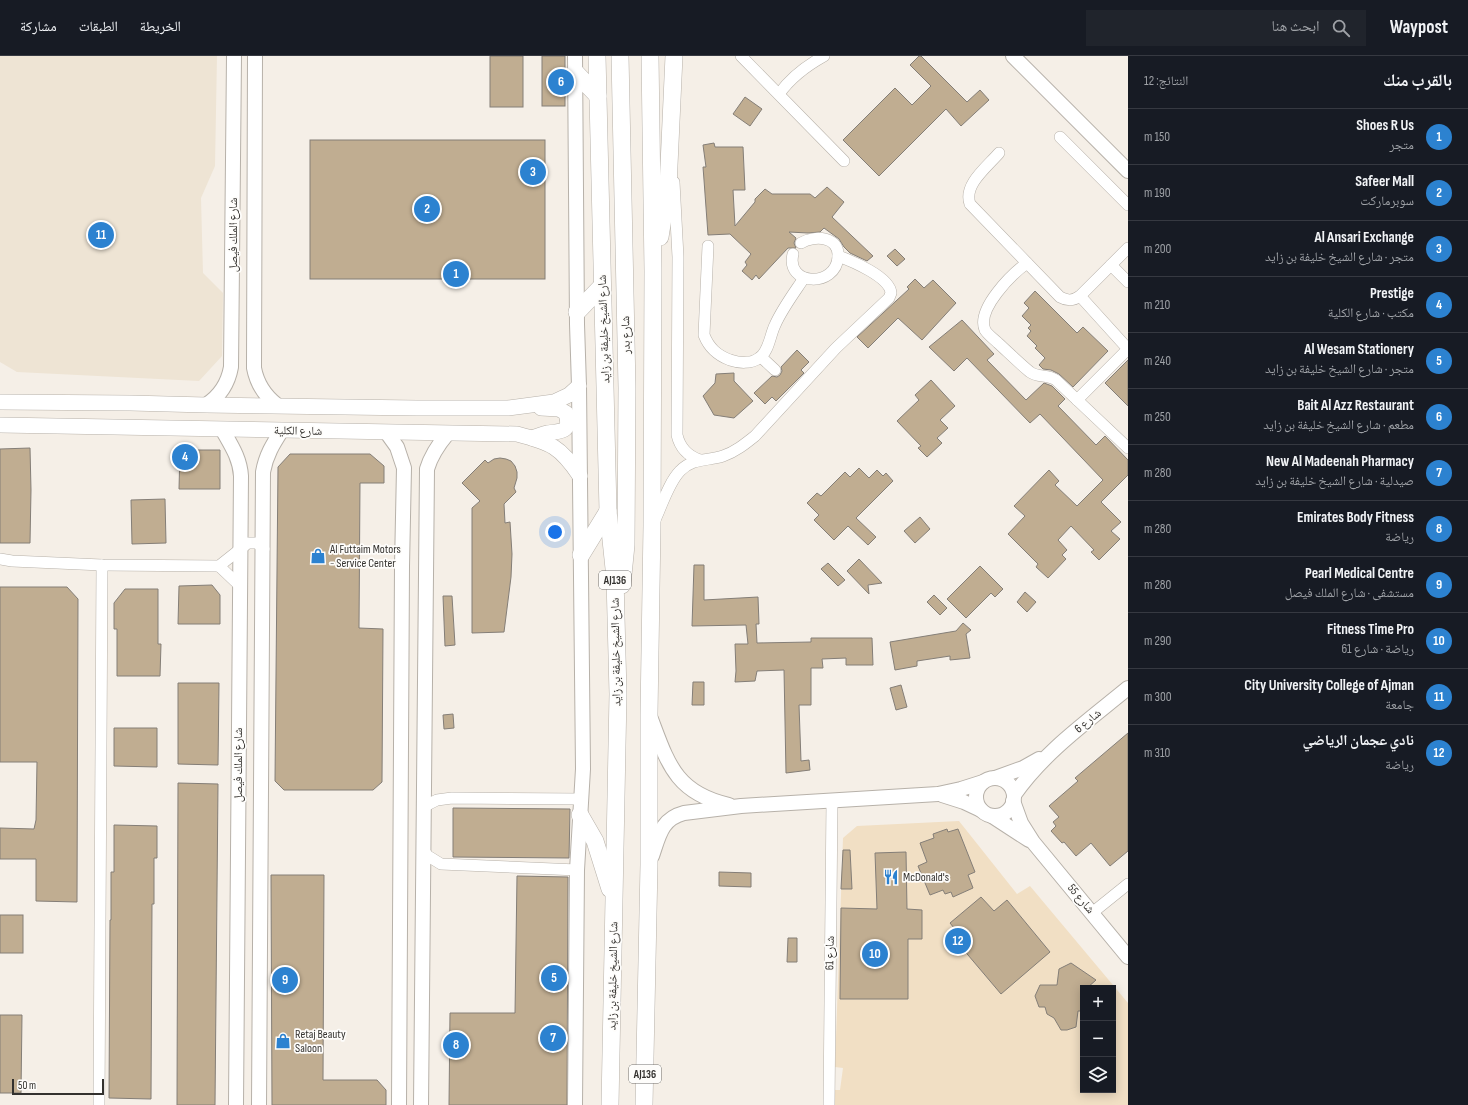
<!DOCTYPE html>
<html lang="ar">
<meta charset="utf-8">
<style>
body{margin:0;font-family:"Sofia Sans Condensed","Noto Naskh Arabic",sans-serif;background:#20242c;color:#f1f3f6;direction:rtl}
.controls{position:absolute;right:12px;bottom:12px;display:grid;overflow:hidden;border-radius:0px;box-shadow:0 2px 10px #0003}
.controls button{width:36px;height:36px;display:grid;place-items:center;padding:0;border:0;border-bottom:1px solid #363941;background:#171b24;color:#f1f3f6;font:20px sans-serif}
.scale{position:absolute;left:12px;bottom:10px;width:92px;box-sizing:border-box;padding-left:4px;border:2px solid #33312e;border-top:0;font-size:11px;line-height:14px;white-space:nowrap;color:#33312e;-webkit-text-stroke:3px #fefdfb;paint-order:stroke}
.you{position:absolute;left:555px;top:476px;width:14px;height:14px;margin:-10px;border:3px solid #fff;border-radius:50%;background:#1a73e8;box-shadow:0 0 0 6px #1a73e833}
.badge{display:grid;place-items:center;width:26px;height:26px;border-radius:50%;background:#2c82d0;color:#fff;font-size:13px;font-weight:700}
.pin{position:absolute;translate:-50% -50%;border:2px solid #fff;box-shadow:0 1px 4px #0006}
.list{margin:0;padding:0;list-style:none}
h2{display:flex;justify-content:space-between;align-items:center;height:52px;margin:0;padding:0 16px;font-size:17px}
h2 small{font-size:13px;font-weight:400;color:#9ea1a6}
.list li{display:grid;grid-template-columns:26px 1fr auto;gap:12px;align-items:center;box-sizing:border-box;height:56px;padding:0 16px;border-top:1px solid #363941}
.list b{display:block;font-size:15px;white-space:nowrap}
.list p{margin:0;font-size:13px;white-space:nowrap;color:#9ea1a6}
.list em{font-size:13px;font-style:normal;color:#9ea1a6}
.icon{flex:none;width:22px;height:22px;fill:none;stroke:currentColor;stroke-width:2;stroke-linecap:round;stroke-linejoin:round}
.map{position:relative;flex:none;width:1128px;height:1049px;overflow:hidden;direction:ltr}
header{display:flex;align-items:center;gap:24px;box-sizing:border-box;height:56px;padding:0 20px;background:#171b24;border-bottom:1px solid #363941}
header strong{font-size:19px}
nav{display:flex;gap:22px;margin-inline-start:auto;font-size:14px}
.search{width:280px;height:36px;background:#20242c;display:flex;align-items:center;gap:10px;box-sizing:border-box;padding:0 14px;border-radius:0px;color:#9ea1a6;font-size:15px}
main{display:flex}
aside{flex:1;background:#171b24}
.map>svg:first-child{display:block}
.built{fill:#eee4d4}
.green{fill:#f1dfc4;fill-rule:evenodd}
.building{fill:#c0ad91;stroke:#847e77}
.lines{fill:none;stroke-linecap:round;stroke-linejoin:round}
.minor-casing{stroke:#b7b1a9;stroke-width:12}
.tertiary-casing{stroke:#b7b1a9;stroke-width:16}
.secondary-casing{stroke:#b7b1a9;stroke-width:16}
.primary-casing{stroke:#b7b1a9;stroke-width:18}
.minor{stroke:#fff;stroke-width:11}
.tertiary{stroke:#fff;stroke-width:14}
.secondary{stroke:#fff;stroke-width:15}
.primary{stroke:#fff;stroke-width:17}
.labels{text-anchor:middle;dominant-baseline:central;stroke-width:3.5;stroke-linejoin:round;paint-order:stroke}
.shield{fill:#fefdfb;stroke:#706e6c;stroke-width:1}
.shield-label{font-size:11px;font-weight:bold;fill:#33312e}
.street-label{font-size:12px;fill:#33312e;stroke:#fefdfb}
.poi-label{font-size:12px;fill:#33312e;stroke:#fefdfb;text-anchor:start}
</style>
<header>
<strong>Waypost</strong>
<div class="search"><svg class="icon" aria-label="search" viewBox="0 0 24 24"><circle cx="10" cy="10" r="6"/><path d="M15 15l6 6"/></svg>ابحث هنا</div>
<nav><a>الخريطة</a><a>الطبقات</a><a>مشاركة</a></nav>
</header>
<main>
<aside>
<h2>بالقرب منك<small>النتائج: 12</small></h2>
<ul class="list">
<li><span class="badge">1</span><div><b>Shoes R Us</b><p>متجر</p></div><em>150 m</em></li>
<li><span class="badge">2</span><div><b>Safeer Mall</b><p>سوبرماركت</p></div><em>190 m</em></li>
<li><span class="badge">3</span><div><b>Al Ansari Exchange</b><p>متجر · شارع الشيخ خليفة بن زايد</p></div><em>200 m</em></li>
<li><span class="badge">4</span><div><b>Prestige</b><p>مكتب · شارع الكلية</p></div><em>210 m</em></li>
<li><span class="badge">5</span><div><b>Al Wesam Stationery</b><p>متجر · شارع الشيخ خليفة بن زايد</p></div><em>240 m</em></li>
<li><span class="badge">6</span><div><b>Bait Al Azz Restaurant</b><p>مطعم · شارع الشيخ خليفة بن زايد</p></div><em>250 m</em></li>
<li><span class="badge">7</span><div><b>New Al Madeenah Pharmacy</b><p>صيدلية · شارع الشيخ خليفة بن زايد</p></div><em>280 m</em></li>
<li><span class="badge">8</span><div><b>Emirates Body Fitness</b><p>رياضة</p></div><em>280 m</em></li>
<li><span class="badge">9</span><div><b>Pearl Medical Centre</b><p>مستشفى · شارع الملك فيصل</p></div><em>280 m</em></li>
<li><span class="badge">10</span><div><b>Fitness Time Pro</b><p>رياضة · شارع 61</p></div><em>290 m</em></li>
<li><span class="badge">11</span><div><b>City University College of Ajman</b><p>جامعة</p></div><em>300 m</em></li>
<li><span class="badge">12</span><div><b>نادي عجمان الرياضي</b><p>رياضة</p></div><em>310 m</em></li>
</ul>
</aside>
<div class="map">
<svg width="1128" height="1049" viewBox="0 0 1128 1049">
<rect width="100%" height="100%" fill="#f5efe7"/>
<polygon class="built" points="0,0 217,0 215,110 201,142 203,217 223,237 222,300 199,325 17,316 0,306"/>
<path class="green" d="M959 765 1017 838 1030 830 1128 947V1049H834L835 1034H840L843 1012 835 1011 843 782 857 770ZM1083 932H1113V1034H1083Z"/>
<g class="building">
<rect x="490" y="0" width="33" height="51"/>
<rect x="542" y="0" width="23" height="50"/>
<polygon points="919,0 921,0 967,46 980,34 989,44 961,70 946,53 879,120 843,84 895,32 912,49 931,30 910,9"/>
<polygon points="745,41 762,53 750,70 733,58"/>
<rect x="310" y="84" width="235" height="139"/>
<polygon points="714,87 715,91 743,91 745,134 733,134 735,170 755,146 755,143 765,133 772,138 810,138 815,142 827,131 844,146 832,161 873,200 867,205 850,197 844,191 839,183 824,172 820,176 808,177 789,176 796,182 794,187 796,192 788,192 759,223 756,219 752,224 742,215 747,209 745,206 751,198 730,178 708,179 704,124 703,111 706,111 703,89"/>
<polygon points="895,193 905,203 897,210 887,200"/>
<polygon points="915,223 924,232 933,224 956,247 922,284 898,262 868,292 857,281 909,233 907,231"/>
<polygon points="1035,235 1077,277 1083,271 1108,295 1073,331 1059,318 1051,314 1043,313 1039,309 1045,302 1035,292 1037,290 1027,280 1031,275 1028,272 1031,269 1022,260 1029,252 1024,247"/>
<polygon points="962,264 994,298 987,304 1026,344 1044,327 1052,330 1065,343 1058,350 1096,389 1105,380 1128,404 1128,419 1101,446 1121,466 1111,475 1120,483 1099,504 1091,496 1094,494 1071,470 1058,484 1067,494 1062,499 1066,503 1048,522 1036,511 1038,508 1008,478 1025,460 1014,450 1049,414 1059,425 1055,429 1077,450 1103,424 1040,358 1030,367 967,302 954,315 929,291"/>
<polygon points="797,294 809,306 801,314 804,317 776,345 772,341 765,348 754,337 772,320 777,321 780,319 782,315 781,311"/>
<polygon points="1128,304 1128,350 1105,327"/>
<polygon points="734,317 734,325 753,345 734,362 714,359 703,340 715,327 716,318"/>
<polygon points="931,324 955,350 940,364 948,372 937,382 942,387 927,401 918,392 921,390 897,365 919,344 915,339"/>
<polygon points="30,392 31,434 30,487 0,487 0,393"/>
<polygon points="180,394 220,394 220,433 179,433"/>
<polygon points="290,398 370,398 384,410 384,427 360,427 359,572 383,573 382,726 373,734 284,734 275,725 278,411"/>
<polygon points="500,402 506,403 511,405 515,410 517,416 517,422 514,432 516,436 504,448 505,467 510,466 512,498 511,521 504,576 472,577 472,452 480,445 462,427 485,404 488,407 494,403"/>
<polygon points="859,412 869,422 877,414 883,420 886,417 893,425 856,462 876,481 868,489 848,470 834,484 814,464 819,459 807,447 817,437 821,440 845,416 850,421"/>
<polygon points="165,443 166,487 132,488 131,444"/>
<polygon points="920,461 930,473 915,487 904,475"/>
<polygon points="859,503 882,527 868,529 869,538 847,515"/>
<polygon points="828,507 845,524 838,530 821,513"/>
<polygon points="694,509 704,509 704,544 758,541 759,568 756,568 757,587 811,586 811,582 872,582 873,609 846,609 846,602 822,603 823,612 811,612 811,649 799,649 801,705 809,704 810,714 786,717 784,614 757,615 755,625 735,626 736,615 735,588 748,588 746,569 692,570"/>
<polygon points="980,510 1003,533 995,541 991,537 966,562 947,543"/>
<polygon points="212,529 220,539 220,568 178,568 179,530"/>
<polygon points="0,531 67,531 78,543 77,846 36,845 36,803 0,803 0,772 34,773 36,764 37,706 0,706"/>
<polygon points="125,533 158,533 158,588 161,588 160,620 117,620 117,573 114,573 114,547"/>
<polygon points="1025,536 1036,546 1027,556 1017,546"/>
<polygon points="934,539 947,552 940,559 927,546"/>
<polygon points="443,540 452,540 455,589 445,590"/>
<polygon points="963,567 971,574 966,578 970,602 950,604 950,600 917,605 917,610 895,614 890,586 956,575"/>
<polygon points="693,626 704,626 704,649 692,649"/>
<polygon points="178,627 219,627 218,709 178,708"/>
<polygon points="901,629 907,651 896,654 890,632"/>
<polygon points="453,658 454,672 444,673 443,659"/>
<polygon points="114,672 157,672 157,711 114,710"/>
<polygon points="1128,677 1128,795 1110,810 1091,787 1076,800 1064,786 1062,787 1051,775 1056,770 1053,766 1059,761 1049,750 1078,725 1075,722"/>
<polygon points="178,727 218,728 215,1049 177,1049"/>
<polygon points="453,752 570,753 569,802 453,801"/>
<polygon points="114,769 157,770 157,802 154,802 154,848 152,848 151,1043 109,1042 110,864 111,864 111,816 114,816"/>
<polygon points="947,773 948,776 958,773 975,816 968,819 973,832 953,841 951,836 945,838 943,834 930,839 918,810 927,806 920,787 934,782 933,778"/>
<polygon points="843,794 850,794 852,833 841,833"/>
<polygon points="906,796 907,853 922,854 922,883 908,883 908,943 840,943 841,852 877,853 875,797"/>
<polygon points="719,816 751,817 751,831 719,830"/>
<polygon points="271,819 324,819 323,1024 377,1024 386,1034 386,1049 272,1049"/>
<polygon points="517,820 568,821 567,1049 449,1049 450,957 515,957"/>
<polygon points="981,841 994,855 1007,844 1050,896 1001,938 957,886 962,882 950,867"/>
<rect x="0" y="859" width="23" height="38"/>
<polygon points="788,882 797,882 797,906 787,906"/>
<polygon points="1071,907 1096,924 1087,932 1083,932 1083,955 1078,955 1076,971 1067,974 1061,974 1054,962 1047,958 1045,951 1039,951 1035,940 1040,929 1057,929 1059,913"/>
<polygon points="0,959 22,959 21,1037 0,1037"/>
</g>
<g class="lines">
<g class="minor-casing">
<g id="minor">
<polyline points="741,0 844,105"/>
<path d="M779 38C791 21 806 10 824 0"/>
<polyline points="1060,81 1128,149"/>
<path d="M999 97C987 111 963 129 970 148L1060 241C1067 245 1073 245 1080 240L1128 192"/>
<path d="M674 126 678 201 677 379C680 392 688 400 700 404"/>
<path d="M708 190 704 279C709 292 717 299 730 304 739 307 751 308 759 302 769 296 770 279 775 269 782 253 794 237 804 222"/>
<path d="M793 198C785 230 836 232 838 201 840 180 814 179 801 187"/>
<path d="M1027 207C1012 218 976 253 985 274 988 279 994 283 998 287 1009 297 1019 307 1030 316 1038 322 1047 318 1056 324L1128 392"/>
<polyline points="1111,209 1128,226"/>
<polyline points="1080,240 1128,293"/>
<polyline points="761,301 775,314"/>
<polyline points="1077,344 1128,293"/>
<path d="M655 464C662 449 669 426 680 415 692 402 708 405 723 400 735 396 745 388 755 380L836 292 889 242 891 237C890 221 852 205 838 200"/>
<polyline points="0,503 12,505 102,509 219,510 248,487 257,487 264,493"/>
<polyline points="219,510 239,529"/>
<polyline points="423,751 437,744 452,742 582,743"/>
<polyline points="423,794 428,800 441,808 577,814"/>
<polyline points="1092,857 1128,828"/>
<polyline points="99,1049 102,509"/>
<polyline points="829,1049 832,745"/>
</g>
</g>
<g class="tertiary-casing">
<g id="tertiary">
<path d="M255 0 254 312C257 328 264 339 277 349"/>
<polyline points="1013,0 1128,115"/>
<path d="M206 349C220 340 228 328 231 311L234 0"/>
<path d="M222 373C231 389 240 402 241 420L236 1049"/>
<polyline points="387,377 397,391 404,412 402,510 399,1049"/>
<path d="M651 663C668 708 676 737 729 749"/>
<polyline points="995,722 1023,712 1039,703"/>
<circle cx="995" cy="741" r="19"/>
<polyline points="942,739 964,746 981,754"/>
<path d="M1014 739C1044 696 1088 665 1128 632"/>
<polyline points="1013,745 1021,767 1033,786 1128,901"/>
<polyline points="992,760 1029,784"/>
<path d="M652 800C659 780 661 763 684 757L741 750 938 738 961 733 983 726"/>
<path d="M259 1049 263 416C266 399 273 388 282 374"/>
<path d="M421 1049 427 413C431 399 438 389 448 377"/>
<polyline points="575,1049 577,814 583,713 579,330 577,268 575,0"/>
</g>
</g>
<g class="secondary-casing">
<g id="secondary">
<polyline points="0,346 130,347 206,349 417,352 508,352 554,346 569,339 579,330"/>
<path d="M0 369 517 378C551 387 560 390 580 420"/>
<path d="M532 382C537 380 542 378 547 377 560 375 572 377 566 357L559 353 541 352"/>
</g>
</g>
<g class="primary-casing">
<g id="primary">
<polyline points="597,0 608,455 615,522 618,638 610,1049"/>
<polyline points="620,0 627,332 626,489 622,529"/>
<polyline points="575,16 598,40"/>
<polyline points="660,181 668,131 674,0"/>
<polyline points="577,256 602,230"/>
<polyline points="581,499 608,455"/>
<polyline points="580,759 595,785 610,833"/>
<polyline points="644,1049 649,809 649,658 652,470 653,215 650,0"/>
</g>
</g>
<use href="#minor" class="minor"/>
<use href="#tertiary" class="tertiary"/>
<use href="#secondary" class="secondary"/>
<use href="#primary" class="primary"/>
</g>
<defs>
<g id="shop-bare" transform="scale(1.2)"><path d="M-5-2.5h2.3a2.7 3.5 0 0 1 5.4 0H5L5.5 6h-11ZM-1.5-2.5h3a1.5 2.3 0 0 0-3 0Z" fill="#2c82d0" stroke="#fefdfb" stroke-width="2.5" paint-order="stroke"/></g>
<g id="restaurant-bare" transform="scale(1.2)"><path d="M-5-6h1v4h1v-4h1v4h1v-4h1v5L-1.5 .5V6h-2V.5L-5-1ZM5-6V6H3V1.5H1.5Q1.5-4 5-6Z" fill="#2c82d0" stroke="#fefdfb" stroke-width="2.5" paint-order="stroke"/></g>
</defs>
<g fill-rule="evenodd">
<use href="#shop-bare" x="318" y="500"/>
<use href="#restaurant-bare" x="891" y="821"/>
<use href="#shop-bare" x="283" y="985"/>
</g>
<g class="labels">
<g class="shield">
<rect x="599" y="515" width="32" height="18" rx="3"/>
<rect x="629" y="1009" width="32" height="18" rx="3"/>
</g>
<g class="shield-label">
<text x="615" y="524">AJ136</text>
<text x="645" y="1018">AJ136</text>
</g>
<g class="street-label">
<text transform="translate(233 179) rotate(-90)">شارع الملك فيصل</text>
<text transform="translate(604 273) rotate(-92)">شارع الشيخ خليفة بن زايد</text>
<text transform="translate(626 279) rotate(-91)">شارع بدر</text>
<text transform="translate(298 375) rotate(1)">شارع الكلية</text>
<text transform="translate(616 596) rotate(-91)">شارع الشيخ خليفة بن زايد</text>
<text transform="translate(1088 665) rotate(-39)">شارع 6</text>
<text transform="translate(238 709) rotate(-90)">شارع الملك فيصل</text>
<text transform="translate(1081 843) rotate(50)">شارع 55</text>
<text transform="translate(830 897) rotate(-89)">شارع 61</text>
<text transform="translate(613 920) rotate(-89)">شارع الشيخ خليفة بن زايد</text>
</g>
<g class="poi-label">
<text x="330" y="493">Al Futtaim Motors<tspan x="330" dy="14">- Service Center</tspan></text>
<text x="903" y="821">McDonald's</text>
<text x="295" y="978">Retaj Beauty<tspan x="295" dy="14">Saloon</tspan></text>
</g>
</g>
</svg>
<div class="controls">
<button>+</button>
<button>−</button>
<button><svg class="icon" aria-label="layers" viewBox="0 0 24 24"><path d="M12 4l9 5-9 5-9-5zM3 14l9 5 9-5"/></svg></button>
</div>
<div class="scale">50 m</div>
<div class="you"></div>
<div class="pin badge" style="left:456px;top:218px">1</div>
<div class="pin badge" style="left:427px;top:153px">2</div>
<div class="pin badge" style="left:533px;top:116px">3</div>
<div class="pin badge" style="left:185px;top:401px">4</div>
<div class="pin badge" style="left:554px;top:922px">5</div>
<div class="pin badge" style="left:561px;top:26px">6</div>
<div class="pin badge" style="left:553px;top:982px">7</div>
<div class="pin badge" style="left:456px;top:989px">8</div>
<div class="pin badge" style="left:285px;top:924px">9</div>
<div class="pin badge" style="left:875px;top:898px">10</div>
<div class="pin badge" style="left:101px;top:179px">11</div>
<div class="pin badge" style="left:958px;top:885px">12</div>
</div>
</main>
